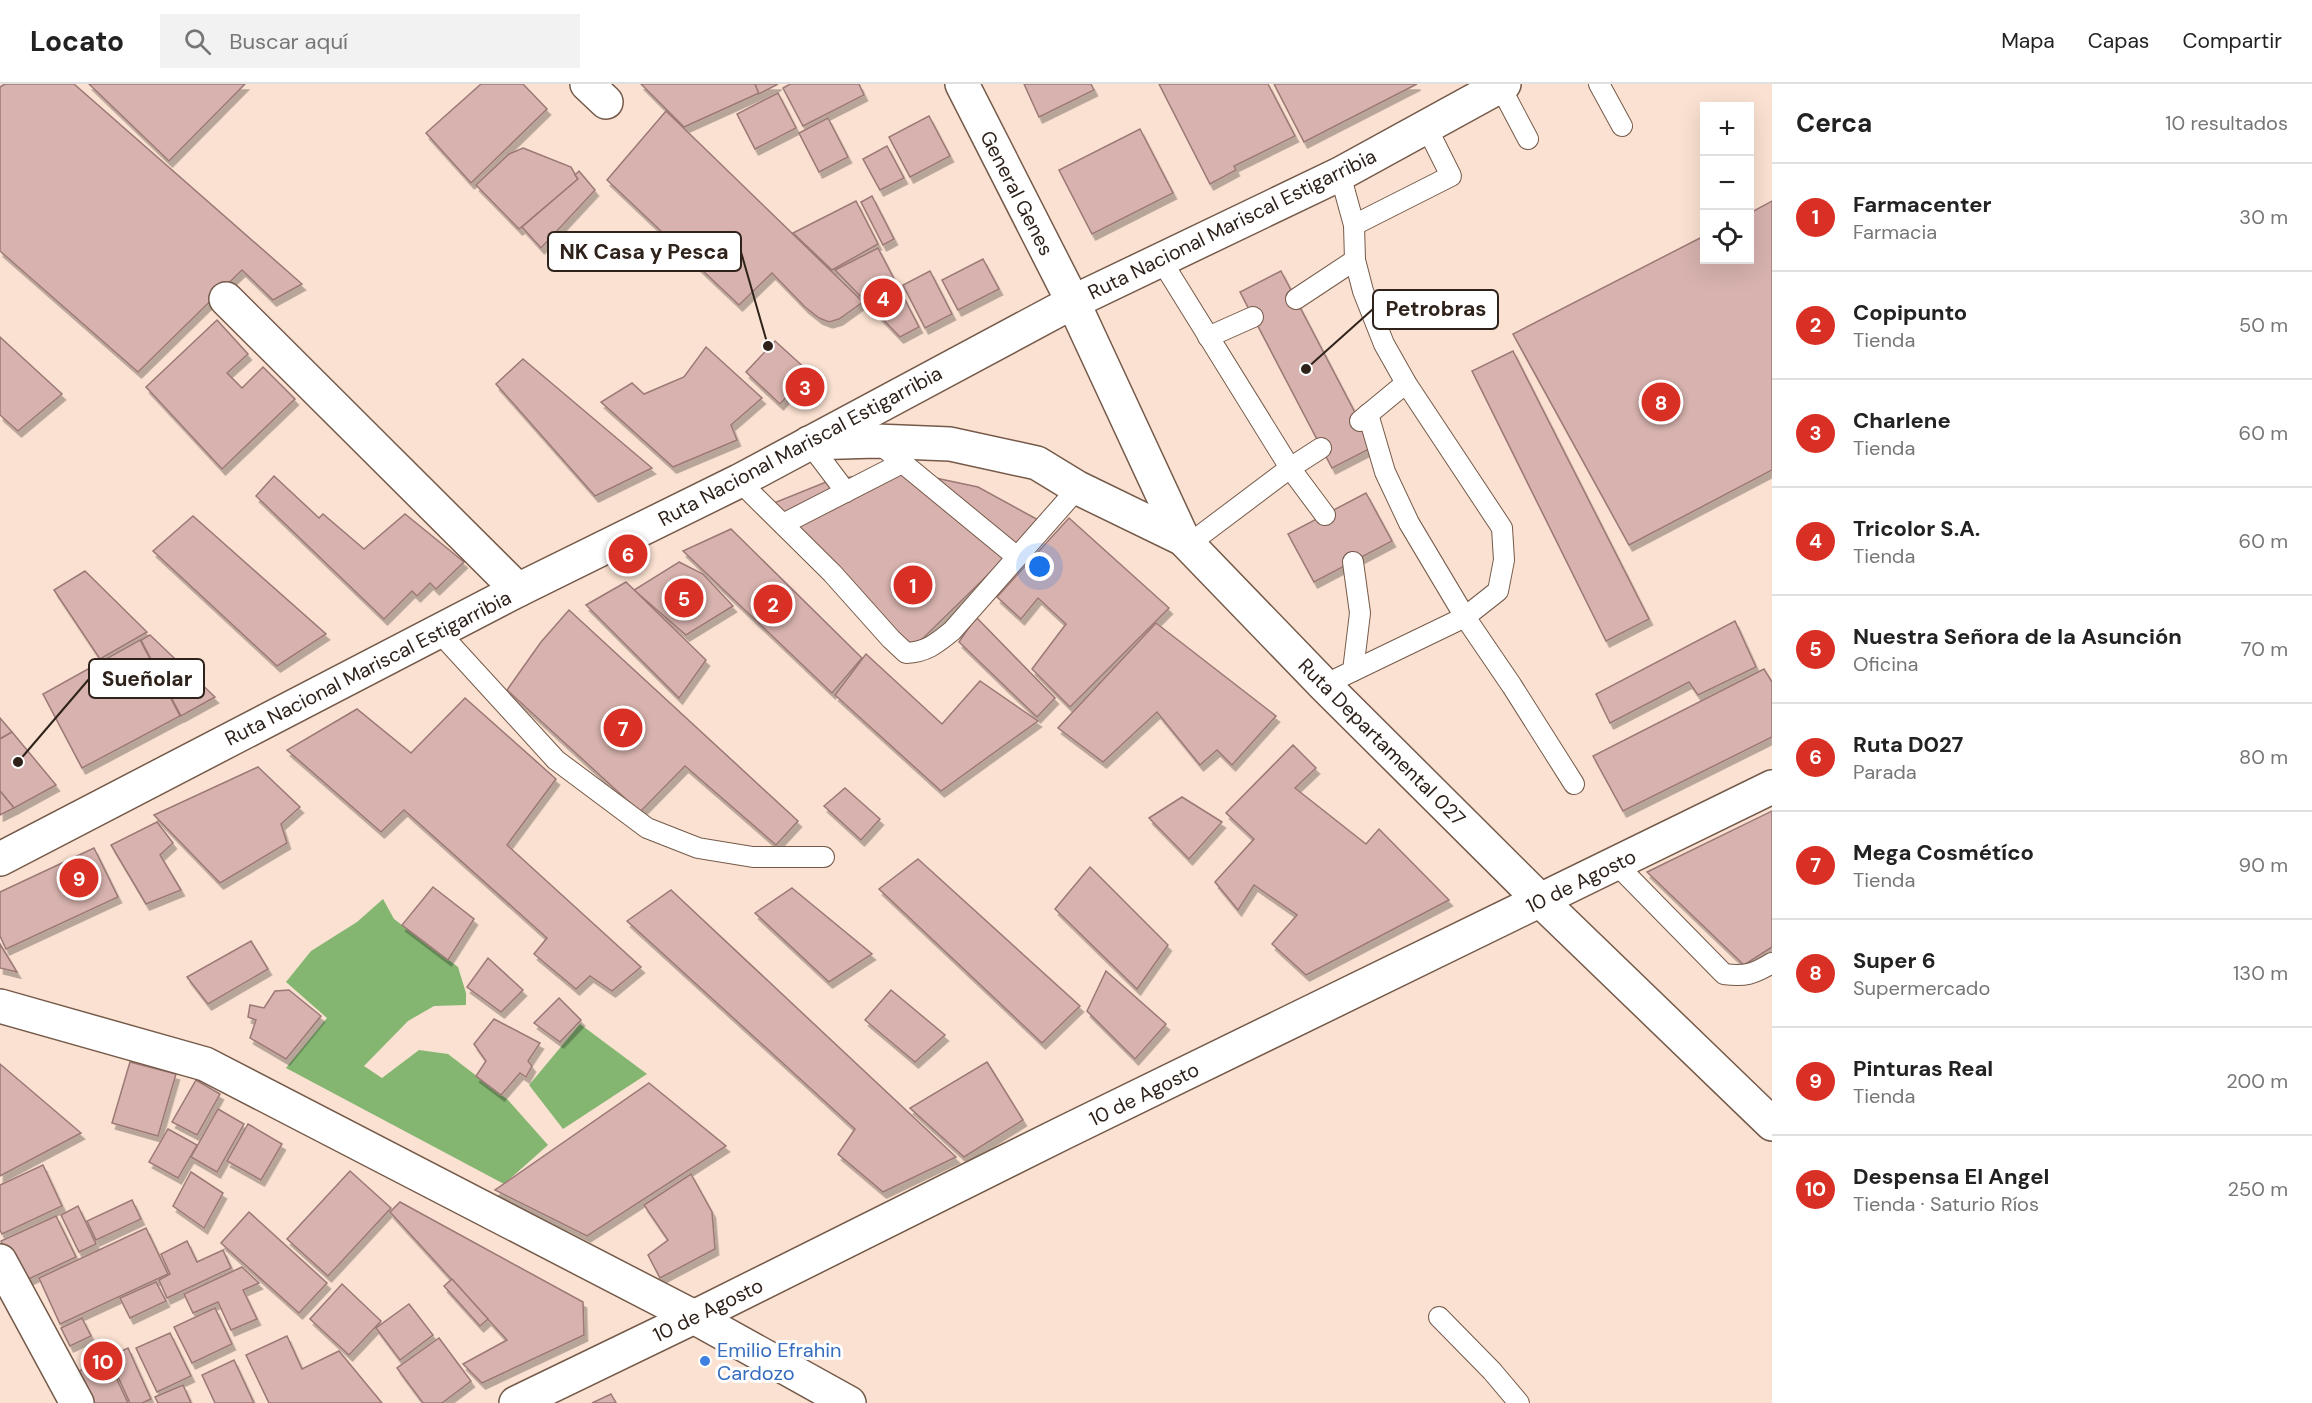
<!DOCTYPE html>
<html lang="es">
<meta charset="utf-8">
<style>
body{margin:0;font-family:"DM Sans",sans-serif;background:#f2f2f2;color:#222}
.controls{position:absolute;right:18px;top:18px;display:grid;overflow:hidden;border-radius:0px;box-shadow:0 6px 24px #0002}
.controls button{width:54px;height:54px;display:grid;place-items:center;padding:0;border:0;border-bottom:2px solid #e0e0e0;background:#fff;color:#222;font:30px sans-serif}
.you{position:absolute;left:1040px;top:483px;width:21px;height:21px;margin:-15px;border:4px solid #fff;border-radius:50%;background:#1a73e8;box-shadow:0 0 0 9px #1a73e833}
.badge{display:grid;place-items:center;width:39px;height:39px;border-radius:50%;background:#d93025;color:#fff;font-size:20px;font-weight:700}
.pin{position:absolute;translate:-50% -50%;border:3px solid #fff;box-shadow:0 2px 6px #0006}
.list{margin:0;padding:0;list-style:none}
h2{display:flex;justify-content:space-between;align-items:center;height:78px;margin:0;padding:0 24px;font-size:26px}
h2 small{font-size:20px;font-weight:400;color:#767676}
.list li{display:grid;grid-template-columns:39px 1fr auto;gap:18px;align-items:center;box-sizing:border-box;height:108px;padding:0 24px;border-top:2px solid #e0e0e0}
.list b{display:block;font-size:22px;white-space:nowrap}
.list p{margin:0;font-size:20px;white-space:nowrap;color:#767676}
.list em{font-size:20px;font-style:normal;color:#767676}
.icon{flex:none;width:33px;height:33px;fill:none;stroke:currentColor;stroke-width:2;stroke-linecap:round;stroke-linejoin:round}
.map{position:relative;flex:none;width:1772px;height:1319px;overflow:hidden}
header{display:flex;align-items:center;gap:36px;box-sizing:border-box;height:84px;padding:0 30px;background:#fff;border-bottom:2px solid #e0e0e0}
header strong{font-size:28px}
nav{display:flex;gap:33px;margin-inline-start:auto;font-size:21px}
.search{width:420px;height:54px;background:#f2f2f2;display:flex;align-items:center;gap:15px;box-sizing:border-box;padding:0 21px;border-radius:0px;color:#767676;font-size:22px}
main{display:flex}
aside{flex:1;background:#fff}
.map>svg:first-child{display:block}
.forest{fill:#84b672}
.building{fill:#d7b2ae;stroke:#9c7976;stroke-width:1.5;filter:url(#shadow)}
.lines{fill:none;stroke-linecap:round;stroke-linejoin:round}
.service-casing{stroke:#755a49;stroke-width:22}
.minor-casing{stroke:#755a49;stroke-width:36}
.primary-casing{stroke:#755a49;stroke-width:36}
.trunk-casing{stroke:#755a49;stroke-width:36}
.service{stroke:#fff;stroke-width:20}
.minor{stroke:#fff;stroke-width:33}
.primary{stroke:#fff;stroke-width:33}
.trunk{stroke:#fff;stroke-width:33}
.shop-dot{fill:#3f7fe0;stroke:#fff;stroke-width:2}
.labels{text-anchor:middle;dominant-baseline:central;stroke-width:6;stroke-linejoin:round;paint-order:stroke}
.street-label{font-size:20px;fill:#2e221b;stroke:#fff}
.shop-label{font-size:20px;fill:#366cbe;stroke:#fff;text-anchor:start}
.leader{fill:none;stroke:#2e221b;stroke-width:2}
.callout-dot{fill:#2e221b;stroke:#fff;stroke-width:2}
.callout{fill:#fff;stroke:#2e221b;stroke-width:2}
.callout-label{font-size:21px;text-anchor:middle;font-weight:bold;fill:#2e221b}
</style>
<header>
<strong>Locato</strong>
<div class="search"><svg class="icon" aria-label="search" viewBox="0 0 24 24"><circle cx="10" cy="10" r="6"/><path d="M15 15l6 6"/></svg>Buscar aquí</div>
<nav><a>Mapa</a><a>Capas</a><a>Compartir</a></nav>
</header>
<main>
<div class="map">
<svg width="1772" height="1319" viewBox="0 0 1772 1319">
<defs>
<filter id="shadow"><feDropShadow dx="3.5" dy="6" stdDeviation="0" flood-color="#0004"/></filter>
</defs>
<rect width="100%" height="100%" fill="#fae1d1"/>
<g class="forest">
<polygon points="383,815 394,835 458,883 466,909 466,921 434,922 408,937 364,982 382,994 419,966 448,970 508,1016 548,1061 504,1100 286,984 327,934 286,898 311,867 357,838"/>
<polygon points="580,940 647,990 563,1045 529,1001"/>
</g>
<g class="building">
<polygon points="5,0 74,0 302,200 273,216 242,186 138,288 0,167 0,3"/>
<polygon points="89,0 245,0 169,77"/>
<polygon points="481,0 523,0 547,25 471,99 426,49"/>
<polygon points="641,0 755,0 759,9 684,43"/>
<polygon points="755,0 778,0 759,10"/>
<polygon points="790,0 859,0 864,11 803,42 783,4"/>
<polygon points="1024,0 1091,0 1094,6 1039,33"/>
<polygon points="1159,0 1268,0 1295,52 1234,82 1236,86 1210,100"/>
<polygon points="1274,0 1417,0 1304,58"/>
<polygon points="778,9 796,44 755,65 737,30"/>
<polygon points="666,27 863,218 839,235 829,238 819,234 805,223 772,189 739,221 607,96"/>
<polygon points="929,32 950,72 910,93 889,53"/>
<polygon points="828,34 848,73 819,88 799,49"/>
<polygon points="1140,45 1173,109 1092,150 1059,86"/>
<polygon points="887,62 904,94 880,106 863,75"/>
<polygon points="523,64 571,83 578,95 519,145 476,101 509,70"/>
<polygon points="579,87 595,106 541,164 522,143 578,95 575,91"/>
<polygon points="872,112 894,155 883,161 861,118"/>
<polygon points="856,117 878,160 832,186 793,149"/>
<polygon points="1772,117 1772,386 1629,461 1513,250 1704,152 1704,176 1750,176 1750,129"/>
<polygon points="878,164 919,243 900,253 835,186"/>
<polygon points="983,175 999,205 958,226 942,196"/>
<polygon points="930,187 952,230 925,244 903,201"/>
<polygon points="1281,187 1373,363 1332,384 1240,208"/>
<polygon points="217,236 248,270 227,289 242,304 263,283 295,315 222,385 146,303"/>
<polygon points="0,253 62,310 18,347 0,331"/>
<polygon points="775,257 819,297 808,309 803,304 792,314 788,311 780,320 746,288"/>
<polygon points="706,263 762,314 731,341 737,356 673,383 601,318 632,299 644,310 684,293"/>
<polygon points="1513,267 1649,535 1606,557 1472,287"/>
<polygon points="523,275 652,384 595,412 496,300"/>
<polygon points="898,386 978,403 1042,438 913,564 769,421 831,396"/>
<polygon points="274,392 319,434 323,430 364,465 405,430 464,478 436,505 430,499 417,512 412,507 384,535 256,412"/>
<polygon points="1366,409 1392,457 1314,498 1288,450"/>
<polygon points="193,432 326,550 277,582 153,467"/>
<polygon points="1069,434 1169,524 1070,623 1032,585 1066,540 1038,514 1021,535 997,513"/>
<polygon points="731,445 862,574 832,609 683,467"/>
<polygon points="679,478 703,490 733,522 686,551 634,506"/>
<polygon points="85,487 147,548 100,575 54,506"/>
<polygon points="626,498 706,576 679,614 586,521"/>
<polygon points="569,526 798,737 776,761 685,682 640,728 507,606 541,558"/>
<polygon points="976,533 1055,614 1037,633 959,558"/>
<polygon points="1735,537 1756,583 1698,611 1689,598 1610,639 1596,610"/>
<polygon points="1156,539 1276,632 1232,681 1217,666 1200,681 1157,628 1103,678 1058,644"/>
<polygon points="150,551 215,613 181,632 141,556"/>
<polygon points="140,556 180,632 82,684 43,610"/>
<polygon points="866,570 942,640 980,597 1038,637 941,707 835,611"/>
<polygon points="1764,585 1772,598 1772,653 1623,727 1593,672"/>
<polygon points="465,614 556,695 507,761 641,883 612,907 590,892 576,905 534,870 547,854 404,726 381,748 287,666 357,625 411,669"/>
<polygon points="0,634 12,648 0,655"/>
<polygon points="12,648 56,701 14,724 0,707 0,655"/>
<polygon points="1293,661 1316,684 1295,704 1366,760 1379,745 1449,816 1306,891 1272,860 1297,831 1254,801 1238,826 1215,798 1254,755 1226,729"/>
<polygon points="258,683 300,723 281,740 287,759 220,799 154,731"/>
<polygon points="845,704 880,735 861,756 824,722"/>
<polygon points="0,707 14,724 0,731"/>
<polygon points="1182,713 1222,738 1189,775 1149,734"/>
<polygon points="1772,727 1772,863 1744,881 1647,788"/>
<polygon points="157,738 173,759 160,771 181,806 146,820 111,761"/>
<polygon points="94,764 118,813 6,865 0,852 0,808"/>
<polygon points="918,775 1080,922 1042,959 879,805"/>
<polygon points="1090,783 1168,861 1137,905 1055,825"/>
<polygon points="433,803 474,835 448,876 402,841"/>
<polygon points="792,804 872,870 829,898 755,829"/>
<polygon points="671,806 956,1073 883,1108 838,1070 855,1045 627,837"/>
<polygon points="251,857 268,885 208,920 187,893"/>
<polygon points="0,860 17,888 0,884"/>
<polygon points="488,874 523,906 501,928 467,903"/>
<polygon points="1106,887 1166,940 1135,975 1087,927"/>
<polygon points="289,906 321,932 286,975 250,954 256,936 248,933 250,921 264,924 275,907"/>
<polygon points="891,906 945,951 915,978 865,936"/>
<polygon points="559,914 581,936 560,958 534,939"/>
<polygon points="494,935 540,959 528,977 532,982 526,993 520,989 501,1011 476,992 486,977 474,960"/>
<polygon points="130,978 176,990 158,1052 112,1039"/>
<polygon points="987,978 1023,1036 964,1073 910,1024"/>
<polygon points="0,980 81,1049 0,1092"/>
<polygon points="196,996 220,1010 197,1051 172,1038"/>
<polygon points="649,999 726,1062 587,1152 495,1106"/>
<polygon points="218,1025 244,1040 217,1088 191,1073"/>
<polygon points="248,1040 282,1060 261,1096 227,1077"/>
<polygon points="168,1045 197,1061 178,1094 149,1078"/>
<polygon points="43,1081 62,1122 2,1150 0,1146 0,1101"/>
<polygon points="350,1087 391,1124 328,1192 287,1155"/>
<polygon points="191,1088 223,1109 204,1144 173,1122"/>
<polygon points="691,1090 712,1128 715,1165 660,1194 648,1171 668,1156 644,1121"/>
<polygon points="132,1116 141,1135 96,1156 87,1137"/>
<polygon points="400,1118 583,1218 584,1251 482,1299 463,1280 507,1256 390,1128"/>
<polygon points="78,1122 96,1160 79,1168 61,1131"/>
<polygon points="249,1128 327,1199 299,1229 221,1159"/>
<polygon points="56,1132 76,1173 20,1199 1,1157"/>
<polygon points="146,1144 168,1190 60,1240 39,1194"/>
<polygon points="187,1157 197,1178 223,1166 231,1184 167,1214 159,1196 170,1190 161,1170"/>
<polygon points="242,1183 259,1199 243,1206 257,1235 231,1246 218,1218 193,1229 184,1210"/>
<polygon points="452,1195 488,1235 480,1242 444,1202"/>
<polygon points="156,1198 166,1217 130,1234 120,1214"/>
<polygon points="342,1200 381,1237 349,1271 310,1235"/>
<polygon points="409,1220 433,1251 400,1276 376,1244"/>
<polygon points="215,1224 232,1260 192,1279 174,1243"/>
<polygon points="82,1234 91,1252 70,1262 61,1244"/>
<polygon points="170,1249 191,1292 157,1308 136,1264"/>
<polygon points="287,1252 302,1285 339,1267 382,1319 269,1319 246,1271"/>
<polygon points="439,1254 471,1297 442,1319 423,1319 397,1284"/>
<polygon points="128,1264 151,1315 142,1319 130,1319 109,1273"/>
<polygon points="107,1274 128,1319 94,1319 79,1287"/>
<polygon points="234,1276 254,1319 215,1319 202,1291"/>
<polygon points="183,1301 191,1319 158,1319 155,1313"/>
<polygon points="611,1310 616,1319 592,1319"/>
</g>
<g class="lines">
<g class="service-casing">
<g id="service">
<polyline points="1599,0 1622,42"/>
<polyline points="1500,2 1528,55"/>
<polyline points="1354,141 1451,92 1426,42"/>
<polyline points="1161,176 1290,384 1325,431"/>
<polyline points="1296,215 1355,176"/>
<polyline points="1208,253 1253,233"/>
<polyline points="1368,330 1385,388 1409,439 1465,533 1512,602 1574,700"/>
<polyline points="1360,337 1406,299"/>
<polyline points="876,357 1017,473"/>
<polyline points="809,359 846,408"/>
<path d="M739 397 832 489 891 555 906 569C927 568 937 559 952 547L1078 404"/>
<polyline points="783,440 902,379"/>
<polyline points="1189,460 1290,384 1321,364"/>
<polyline points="1353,478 1360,529 1353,587"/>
<polyline points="439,548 556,676 647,744 698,764 753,773 824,773"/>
<polyline points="1324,601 1465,533 1498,507 1504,476 1502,444 1406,299 1384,260 1363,207 1355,176 1354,141 1340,90"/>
<path d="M1616 780 1724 890C1745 893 1754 890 1772 879"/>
<polyline points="1439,1233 1492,1287 1519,1319"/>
</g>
</g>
<g class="minor-casing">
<g id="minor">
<polyline points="587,0 606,18"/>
<polyline points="226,215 518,506"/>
<polyline points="0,922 205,980 694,1233 849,1319"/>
<polyline points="516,1319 694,1233 1065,1048 1772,703"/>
</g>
</g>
<g class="primary-casing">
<g id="primary">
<polyline points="962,0 1073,218 1183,455 1324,601 1541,817 1772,1040"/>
<polyline points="809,359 876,357 950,360 1037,379 1078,404 1183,455"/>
<polyline points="0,1177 77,1319"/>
</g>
</g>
<g class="trunk-casing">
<polyline id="trunk" points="0,775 518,506 739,397 1073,218 1340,90 1504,0"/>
</g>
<use href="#service" class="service"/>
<use href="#minor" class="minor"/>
<use href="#primary" class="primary"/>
<use href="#trunk" class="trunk"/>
</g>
<circle class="shop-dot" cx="705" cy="1277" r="6"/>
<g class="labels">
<g class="street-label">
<text transform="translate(1017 109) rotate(63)">General Genes</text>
<text transform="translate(1232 140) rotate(-26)">Ruta Nacional Mariscal Estigarribia</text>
<text transform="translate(800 362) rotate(-28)">Ruta Nacional Mariscal Estigarribia</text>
<text transform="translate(368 584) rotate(-27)">Ruta Nacional Mariscal Estigarribia</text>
<text transform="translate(1382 658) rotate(45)">Ruta Departamental 027</text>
<text transform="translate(1581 797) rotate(-26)">10 de Agosto</text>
<text transform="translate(1144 1010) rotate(-26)">10 de Agosto</text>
<text transform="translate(708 1226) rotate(-26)">10 de Agosto</text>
</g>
<g class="shop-label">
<text x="717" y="1266">Emilio Efrahin<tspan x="717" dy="23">Cardozo</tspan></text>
</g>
</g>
<path class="leader" d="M768 262L741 168M1306 285L1373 225M18 678L89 595"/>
<g class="callout-dot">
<circle cx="768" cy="262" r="6"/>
<circle cx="1306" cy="285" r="6"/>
<circle cx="18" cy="678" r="6"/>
</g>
<g class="callout">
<rect x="548" y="148" width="193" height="39" rx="6"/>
<rect x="1373" y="206" width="125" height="39" rx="6"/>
<rect x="89" y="575" width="115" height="39" rx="6"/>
</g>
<g class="callout-label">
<text x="644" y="175">NK Casa y Pesca</text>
<text x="1436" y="232">Petrobras</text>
<text x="147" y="602">Sueñolar</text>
</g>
</svg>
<div class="controls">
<button>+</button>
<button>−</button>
<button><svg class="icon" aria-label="locate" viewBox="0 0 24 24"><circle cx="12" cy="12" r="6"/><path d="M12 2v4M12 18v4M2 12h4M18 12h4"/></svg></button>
</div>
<div class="you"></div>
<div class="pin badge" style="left:913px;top:501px">1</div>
<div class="pin badge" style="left:773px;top:520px">2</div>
<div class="pin badge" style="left:805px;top:303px">3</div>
<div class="pin badge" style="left:883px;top:214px">4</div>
<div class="pin badge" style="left:684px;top:514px">5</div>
<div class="pin badge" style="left:628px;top:470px">6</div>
<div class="pin badge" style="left:623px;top:644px">7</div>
<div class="pin badge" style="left:1661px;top:318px">8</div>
<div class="pin badge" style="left:79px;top:794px">9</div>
<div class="pin badge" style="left:103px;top:1277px">10</div>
</div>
<aside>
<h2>Cerca<small>10 resultados</small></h2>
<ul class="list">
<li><span class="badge">1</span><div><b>Farmacenter</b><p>Farmacia</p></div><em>30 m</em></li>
<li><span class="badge">2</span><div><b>Copipunto</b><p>Tienda</p></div><em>50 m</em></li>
<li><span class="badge">3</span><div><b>Charlene</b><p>Tienda</p></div><em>60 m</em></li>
<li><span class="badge">4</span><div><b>Tricolor S.A.</b><p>Tienda</p></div><em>60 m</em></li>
<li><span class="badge">5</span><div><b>Nuestra Señora de la Asunción</b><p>Oficina</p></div><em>70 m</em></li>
<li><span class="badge">6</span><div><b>Ruta D027</b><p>Parada</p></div><em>80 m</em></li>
<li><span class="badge">7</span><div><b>Mega Cosmétíco</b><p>Tienda</p></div><em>90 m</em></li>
<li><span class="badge">8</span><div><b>Super 6</b><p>Supermercado</p></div><em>130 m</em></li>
<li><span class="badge">9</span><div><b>Pinturas Real</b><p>Tienda</p></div><em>200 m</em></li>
<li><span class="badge">10</span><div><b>Despensa El Angel</b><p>Tienda · Saturio Ríos</p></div><em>250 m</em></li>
</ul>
</aside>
</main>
